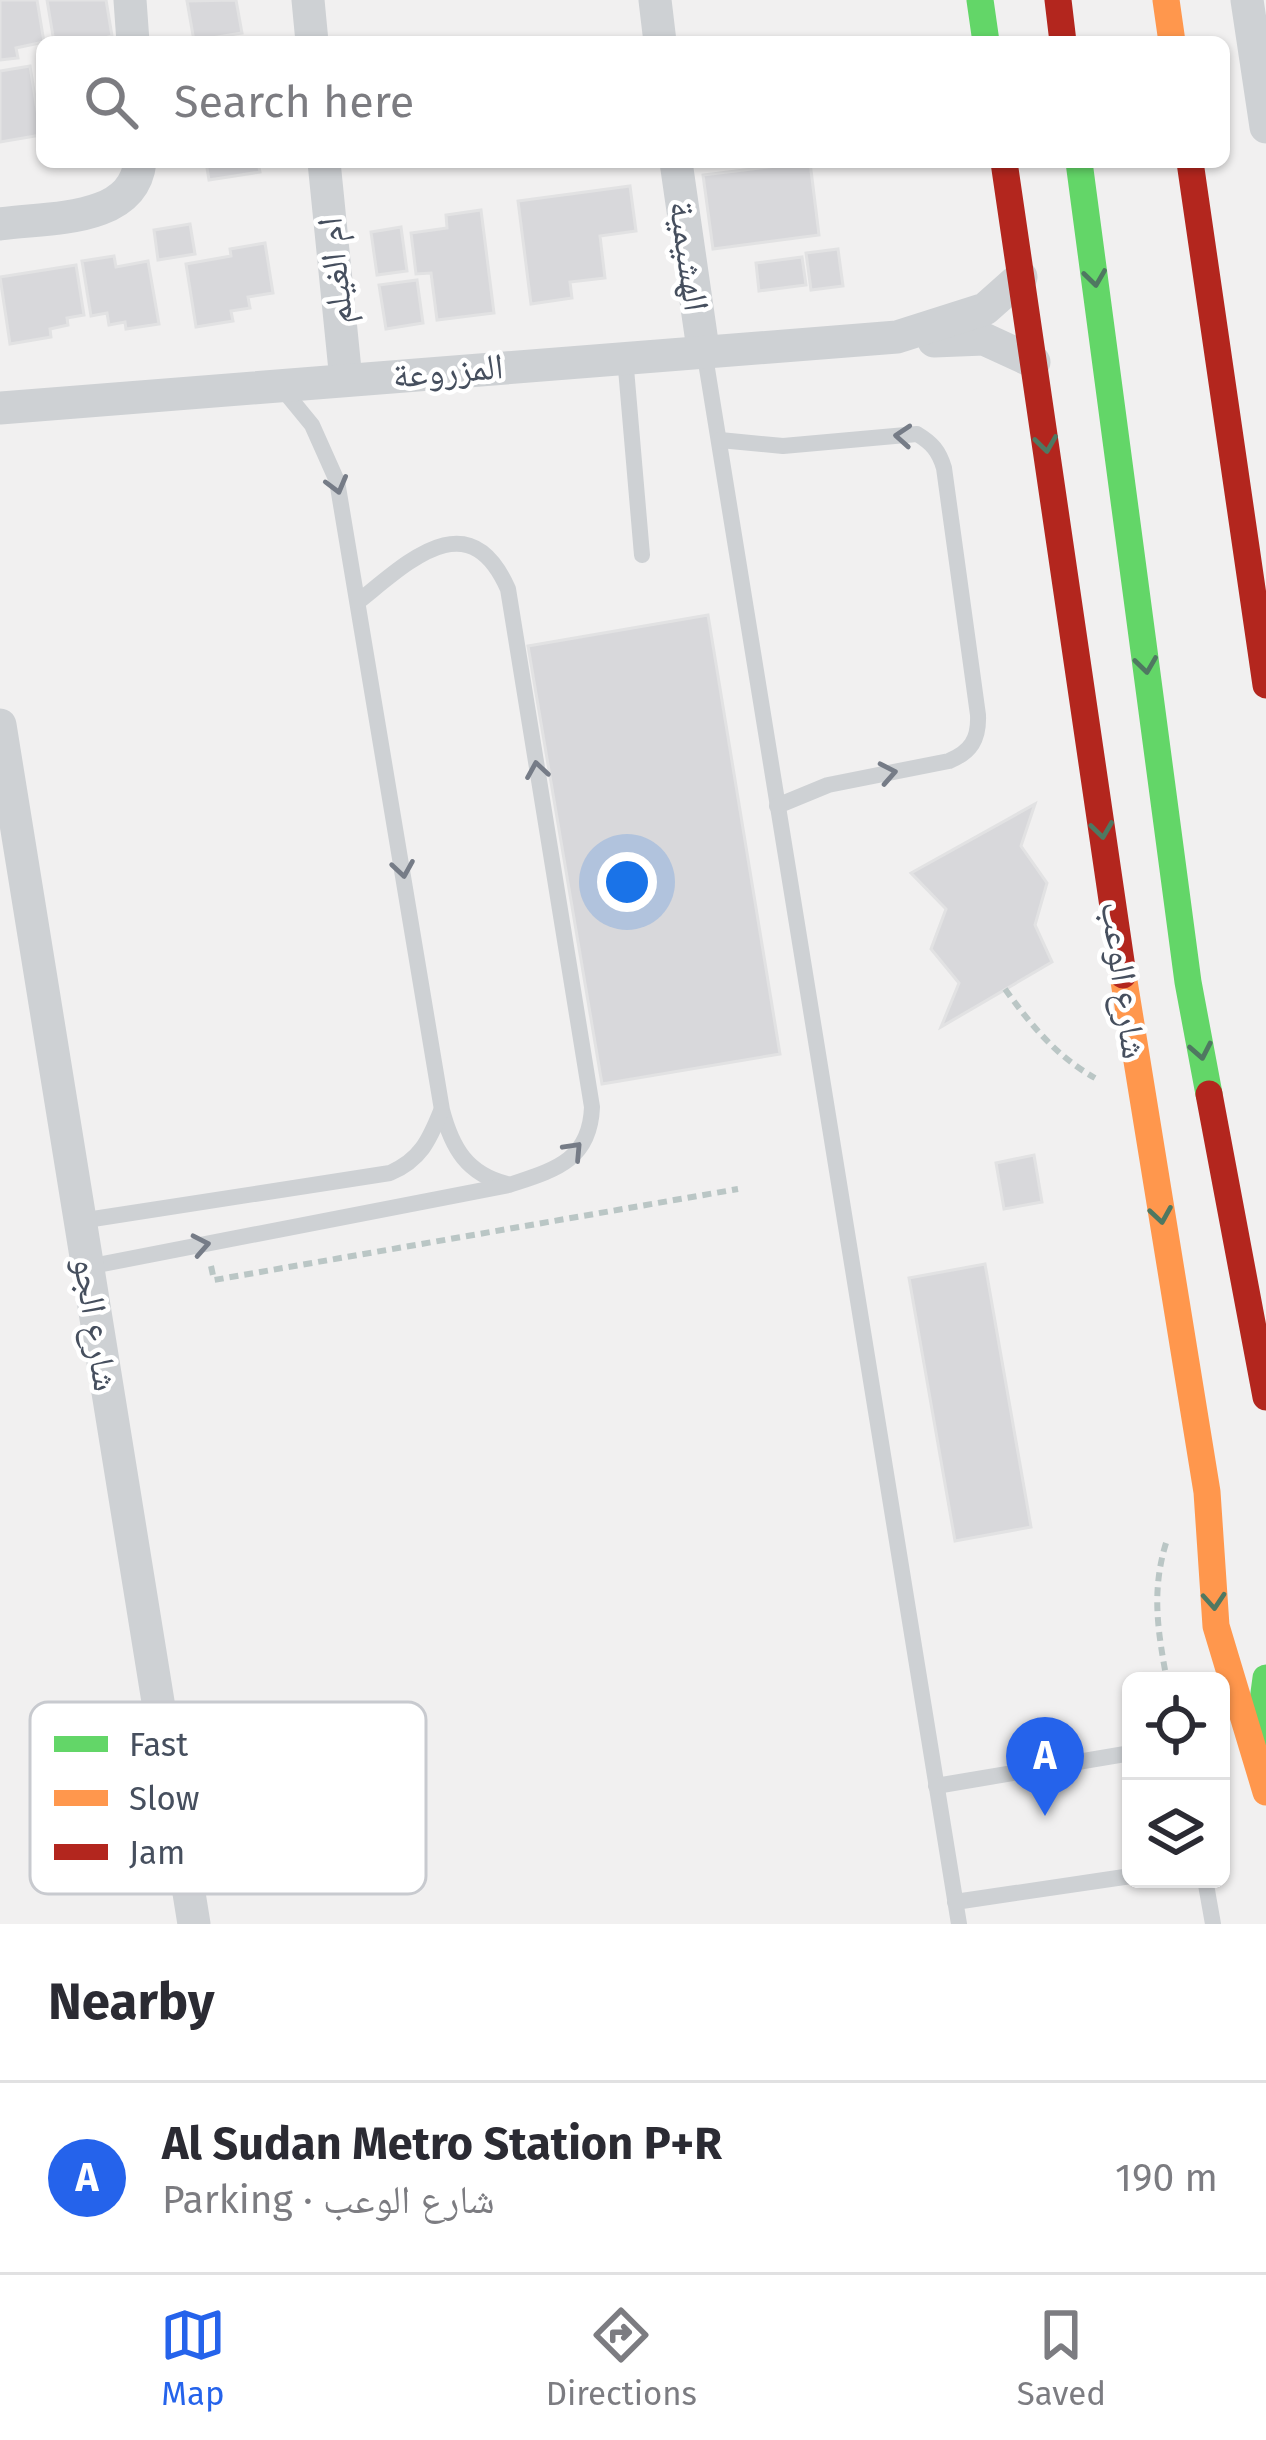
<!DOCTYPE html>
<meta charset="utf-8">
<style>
body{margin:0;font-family:"Fira Sans","Noto Naskh Arabic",sans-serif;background:#f2f2f3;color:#2b2b33}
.controls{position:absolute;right:36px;bottom:36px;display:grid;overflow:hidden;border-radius:18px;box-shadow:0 3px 9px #0004}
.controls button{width:108px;height:108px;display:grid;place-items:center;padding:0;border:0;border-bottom:3px solid #e1e1e2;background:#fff;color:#2b2b33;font:60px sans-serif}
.you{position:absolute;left:627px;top:882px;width:42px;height:42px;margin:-30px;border:9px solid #fff;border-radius:50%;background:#1a73e8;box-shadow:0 0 0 18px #1a73e833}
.badge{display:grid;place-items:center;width:78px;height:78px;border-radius:50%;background:#2563eb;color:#fff;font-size:39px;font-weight:700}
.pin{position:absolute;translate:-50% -99px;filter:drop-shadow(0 3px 6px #0008)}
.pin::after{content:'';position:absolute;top:63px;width:42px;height:36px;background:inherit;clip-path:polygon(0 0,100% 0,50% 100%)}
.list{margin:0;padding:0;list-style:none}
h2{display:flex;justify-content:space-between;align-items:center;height:156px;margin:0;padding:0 48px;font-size:51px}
h2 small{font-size:39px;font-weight:400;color:#7c7c81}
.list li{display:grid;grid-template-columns:78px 1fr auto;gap:36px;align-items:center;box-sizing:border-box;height:192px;padding:0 48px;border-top:3px solid #e1e1e2}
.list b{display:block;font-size:45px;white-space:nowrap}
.list p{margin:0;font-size:39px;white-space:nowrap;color:#7c7c81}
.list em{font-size:39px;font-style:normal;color:#7c7c81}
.icon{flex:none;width:66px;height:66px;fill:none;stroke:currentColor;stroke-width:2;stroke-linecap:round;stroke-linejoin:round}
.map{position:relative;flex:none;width:1266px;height:1924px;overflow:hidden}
.search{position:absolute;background:#fff;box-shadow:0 3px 9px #0004;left:36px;right:36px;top:36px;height:132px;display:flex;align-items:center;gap:30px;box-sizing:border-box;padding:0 42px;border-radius:18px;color:#7c7c81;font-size:45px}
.sheet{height:348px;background:#fff}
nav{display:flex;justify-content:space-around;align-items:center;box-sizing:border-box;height:168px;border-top:3px solid #e1e1e2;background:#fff;font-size:33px;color:#7c7c81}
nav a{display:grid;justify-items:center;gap:6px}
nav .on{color:#2563eb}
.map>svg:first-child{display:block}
.building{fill:#d8d8db;stroke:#e2e2e3;stroke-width:3}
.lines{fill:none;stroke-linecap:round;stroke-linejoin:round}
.path{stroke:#bac6c5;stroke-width:6;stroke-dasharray:9 6;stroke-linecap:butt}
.lane{stroke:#ced1d4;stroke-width:16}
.street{stroke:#ced1d4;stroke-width:33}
.fast{stroke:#63d668;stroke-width:27}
.slow{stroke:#ff974d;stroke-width:27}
.jam{stroke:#b3261e;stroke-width:27}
.oneway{stroke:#4f7861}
.oneway2{stroke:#767c87}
.labels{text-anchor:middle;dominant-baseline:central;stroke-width:9;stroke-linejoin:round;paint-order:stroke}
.street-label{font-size:36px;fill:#464f5e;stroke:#fff}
.key{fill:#fff;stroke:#c8cacf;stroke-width:3}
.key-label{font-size:33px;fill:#464f5e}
</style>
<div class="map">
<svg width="1266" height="1924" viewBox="0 0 1266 1924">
<rect width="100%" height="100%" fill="#f1f0f0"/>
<g class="building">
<polygon points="0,0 37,0 44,42 16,48 18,58 0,60"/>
<polygon points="47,0 106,0 112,36 92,42 54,42"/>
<polygon points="236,0 242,33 194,41 187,1"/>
<polygon points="30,66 41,135 0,142 0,71"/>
<polygon points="206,162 258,162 260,172 209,180"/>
<polygon points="810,162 819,235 713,249 703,175"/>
<polygon points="630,186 636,231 600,236 605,278 570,282 572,298 531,304 518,201"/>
<polygon points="481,210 494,313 437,320 431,273 416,274 411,233 447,228 446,215"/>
<polygon points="190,224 195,254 158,260 154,230"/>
<polygon points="401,227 407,271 377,275 371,232"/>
<polygon points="265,243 273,293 248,297 250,308 231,311 233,321 196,327 186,264 231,256 230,249"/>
<polygon points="838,249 843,286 811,290 806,253"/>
<polygon points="114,256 116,267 148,261 159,324 126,329 125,322 109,325 107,313 91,316 82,261"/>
<polygon points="802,257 806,285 759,291 756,263"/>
<polygon points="76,265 84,315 67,318 68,325 50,329 51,337 10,344 0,277"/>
<polygon points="417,280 423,323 386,329 379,285"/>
<polygon points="708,615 780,1054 602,1084 528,646"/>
<polygon points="1035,804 1021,846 1047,883 1035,925 1052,962 941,1027 959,983 931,949 946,909 911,873"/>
<polygon points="1034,1155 1042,1202 1004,1209 996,1163"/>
<polygon points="985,1264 1031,1527 955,1541 909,1278"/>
</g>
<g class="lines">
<g class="path">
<path d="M1005 989C1031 1025 1056 1056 1095 1078"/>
<polyline points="211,1266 214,1280 738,1189"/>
<path d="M1166 1543C1151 1592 1158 1632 1167 1681"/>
</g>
<g class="lane">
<polyline points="704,350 959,1924"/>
<polyline points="625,357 642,555"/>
<path d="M280 386 312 425 337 481 442 1110C452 1148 467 1174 507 1184"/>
<path d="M720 440 783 446 917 434C932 443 939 451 944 468L978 715C979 739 971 752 949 761L828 785 777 806"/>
<path d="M80 1221 390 1173C420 1160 429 1141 441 1111"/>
<path d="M87 1267 509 1185C554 1170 590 1161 592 1107L508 589C469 500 407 563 359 601"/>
<polyline points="936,1786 1131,1753"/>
<polyline points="1205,1879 1213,1924"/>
<polyline points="955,1902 1131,1876"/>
</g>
<g class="street">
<polyline points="130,0 133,42"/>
<polyline points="308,0 312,42"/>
<polyline points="655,0 660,42"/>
<polyline points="1247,0 1266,127"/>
<polyline points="324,162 346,380"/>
<polyline points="676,162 703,349"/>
<path d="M0 224C49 217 133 223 140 162"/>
<polyline points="934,341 984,339 1034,362"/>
<polyline points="0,408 897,337 985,309 1021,277"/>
<polyline points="0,725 194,1924"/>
</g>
<g class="fast">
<polyline points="980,0 986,42"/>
<polyline points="1079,162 1188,982 1209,1094"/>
<polyline points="1260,1765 1259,1730 1266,1678"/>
</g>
<g class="slow">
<polyline points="1166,0 1172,42"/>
<polyline points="1123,975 1207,1492 1216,1626 1266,1792"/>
</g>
<g class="jam">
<polyline points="1058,0 1063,42"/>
<polyline points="1004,162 1123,975"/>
<polyline points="1190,162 1266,685"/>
<polyline points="1209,1094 1266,1397"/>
</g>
</g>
<defs><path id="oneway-chevron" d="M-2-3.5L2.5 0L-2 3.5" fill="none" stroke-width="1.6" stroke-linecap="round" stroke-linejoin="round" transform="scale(3)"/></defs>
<g class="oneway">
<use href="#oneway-chevron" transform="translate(1095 278) rotate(82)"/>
<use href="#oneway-chevron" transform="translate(1046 444) rotate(82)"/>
<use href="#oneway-chevron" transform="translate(1146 665) rotate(82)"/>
<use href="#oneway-chevron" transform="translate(1102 830) rotate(82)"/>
<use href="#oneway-chevron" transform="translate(1201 1051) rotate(79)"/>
<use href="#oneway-chevron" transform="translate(1161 1215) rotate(81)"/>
<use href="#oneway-chevron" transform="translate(1214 1601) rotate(86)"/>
</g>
<g class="oneway2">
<use href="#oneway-chevron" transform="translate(903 436) rotate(-176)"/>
<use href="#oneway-chevron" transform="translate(337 485) rotate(75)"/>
<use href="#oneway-chevron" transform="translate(537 770) rotate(-99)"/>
<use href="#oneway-chevron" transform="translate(888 773) rotate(-11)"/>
<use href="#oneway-chevron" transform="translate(403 869) rotate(81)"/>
<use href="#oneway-chevron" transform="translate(574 1150) rotate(-47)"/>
<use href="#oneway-chevron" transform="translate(201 1245) rotate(-11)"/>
</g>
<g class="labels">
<g class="street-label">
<text transform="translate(689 256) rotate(82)">الهشيمية</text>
<text transform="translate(335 271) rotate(-96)">ام الغيلم</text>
<text transform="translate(448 371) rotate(-5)">المزروعة</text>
<text transform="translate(1124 980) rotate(82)">شارع الوعب</text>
<text transform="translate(96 1324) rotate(81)">شارع الجو</text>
</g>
</g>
<rect x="30" y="1702" width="396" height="192" rx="18" class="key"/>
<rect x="54" y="1736" width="54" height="16" fill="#63d668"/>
<rect x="54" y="1790" width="54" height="16" fill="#ff974d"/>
<rect x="54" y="1844" width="54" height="16" fill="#b3261e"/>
<g class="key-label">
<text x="129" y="1756">Fast</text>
<text x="129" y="1810">Slow</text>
<text x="129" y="1864">Jam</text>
</g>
</svg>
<div class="controls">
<button><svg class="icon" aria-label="locate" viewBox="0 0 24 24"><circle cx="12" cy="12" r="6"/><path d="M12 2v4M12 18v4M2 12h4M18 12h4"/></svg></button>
<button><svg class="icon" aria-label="layers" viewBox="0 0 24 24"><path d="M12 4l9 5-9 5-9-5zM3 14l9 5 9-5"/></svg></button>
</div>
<div class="you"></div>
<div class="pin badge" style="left:1045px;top:1816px">A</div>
<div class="search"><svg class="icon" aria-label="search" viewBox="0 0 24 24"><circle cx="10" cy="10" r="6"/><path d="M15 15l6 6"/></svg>Search here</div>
</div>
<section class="sheet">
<h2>Nearby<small></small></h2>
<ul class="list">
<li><span class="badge">A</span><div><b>Al Sudan Metro Station P+R</b><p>Parking · شارع الوعب</p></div><em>190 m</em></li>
</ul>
</section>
<nav>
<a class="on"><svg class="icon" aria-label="map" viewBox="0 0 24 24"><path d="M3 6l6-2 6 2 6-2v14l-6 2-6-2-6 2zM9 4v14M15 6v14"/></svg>Map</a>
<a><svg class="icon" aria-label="directions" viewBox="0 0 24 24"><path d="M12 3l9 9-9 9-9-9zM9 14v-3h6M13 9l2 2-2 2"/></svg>Directions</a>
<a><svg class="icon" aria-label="saved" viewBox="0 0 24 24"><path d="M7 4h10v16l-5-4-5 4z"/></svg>Saved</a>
</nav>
